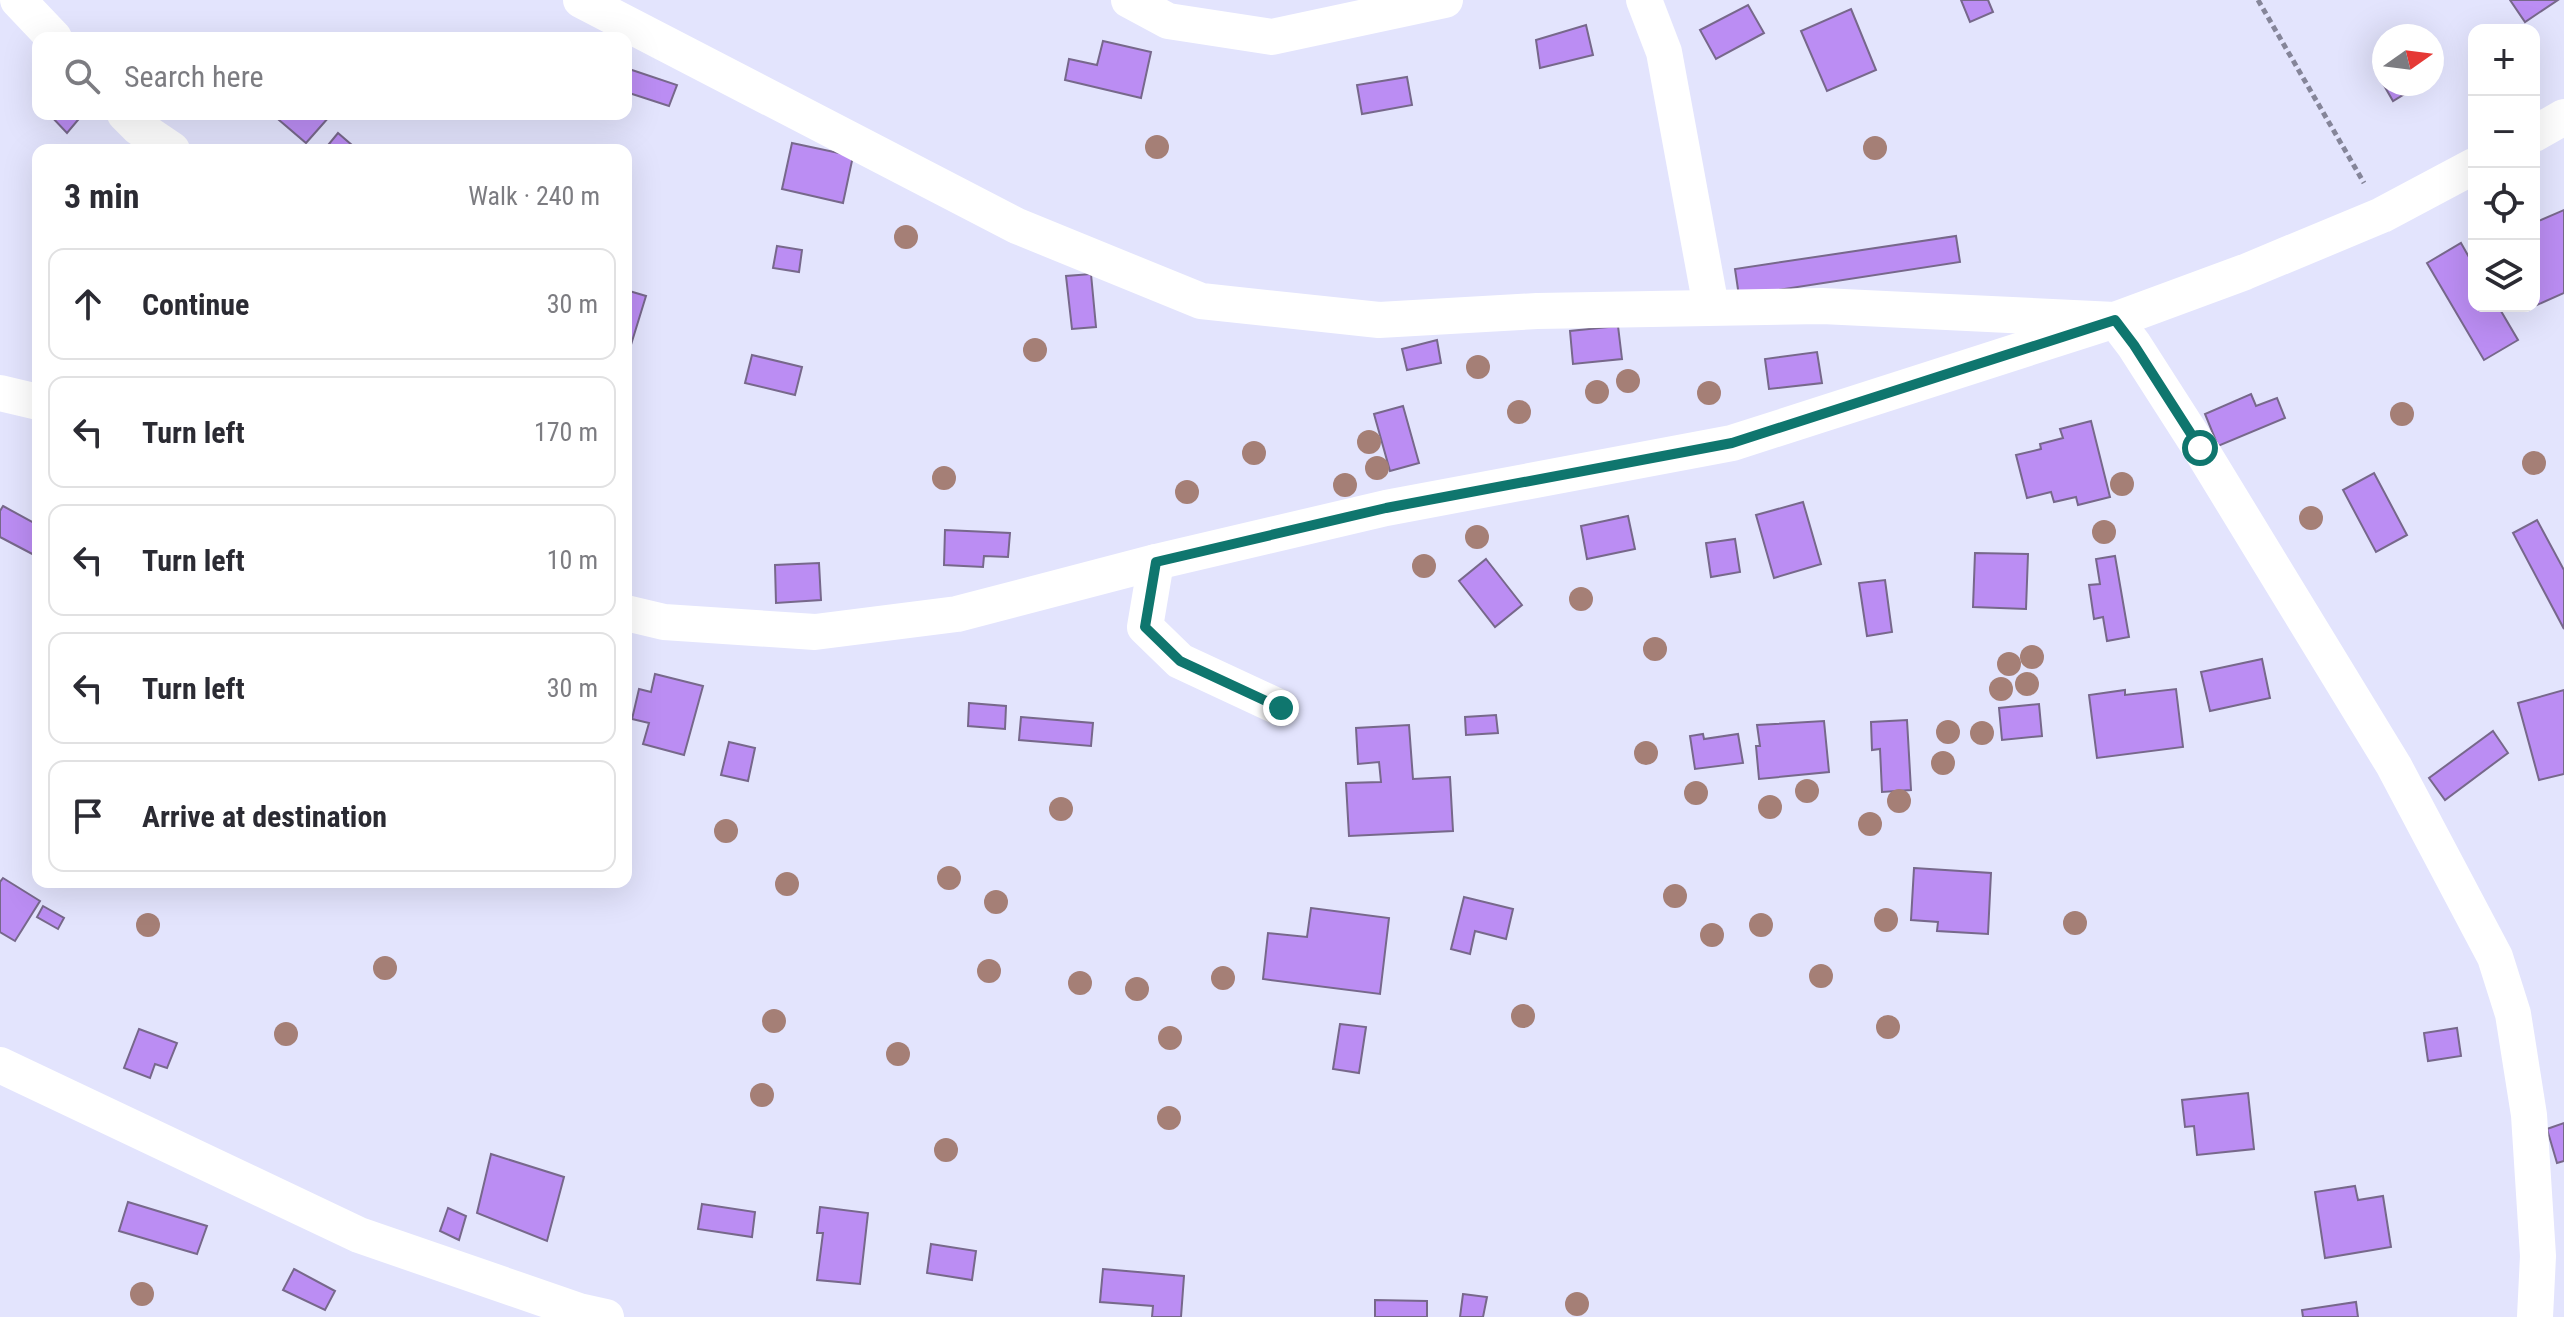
<!DOCTYPE html>
<meta charset="utf-8">
<style>
body{margin:0;font-family:"Roboto Condensed",sans-serif;background:#f7f7f7;color:#2b2b33}
.controls{position:absolute;right:24px;top:24px;display:grid;overflow:hidden;border-radius:16px;box-shadow:0 8px 32px #0002}
.controls button{width:72px;height:72px;display:grid;place-items:center;padding:0;border:0;border-bottom:2px solid #e1e1e2;background:#fff;color:#2b2b33;font:40px sans-serif}
.compass{position:absolute;left:2372px;top:24px;width:72px;height:72px;border-radius:50%;background:#fff;box-shadow:0 8px 32px #0002;rotate:76deg}
.stop{position:absolute;width:24px;height:24px;margin:-18px;border:6px solid #0f766e;border-radius:50%;background:#fff}
.stop.end{background:#0f766e;border-color:#fff;box-shadow:0 2px 8px #0008}
.list{margin:0;padding:0;list-style:none}
h2{display:flex;justify-content:space-between;align-items:center;height:104px;margin:0;padding:0 32px;font-size:34px}
h2 small{font-size:26px;font-weight:400;color:#7c7c81}
.list li{display:grid;grid-template-columns:52px 1fr auto;gap:24px;align-items:center;box-sizing:border-box;height:112px;margin:0 16px 16px;padding:0 16px;border:2px solid #e1e1e2;border-radius:16px}
.list b{display:block;font-size:30px;white-space:nowrap}
.list em{font-size:26px;font-style:normal;color:#7c7c81}
.icon{flex:none;width:44px;height:44px;fill:none;stroke:currentColor;stroke-width:2;stroke-linecap:round;stroke-linejoin:round}
.map{position:relative;flex:none;width:2564px;height:1317px;overflow:hidden}
.search{position:absolute;background:#fff;box-shadow:0 8px 32px #0002;left:32px;top:32px;width:600px;height:88px;display:flex;align-items:center;gap:20px;box-sizing:border-box;padding:0 28px;border-radius:16px;color:#7c7c81;font-size:30px}
.panel{position:absolute;background:#fff;box-shadow:0 8px 32px #0002;left:32px;top:144px;width:600px;height:744px;border-radius:16px}
.map>svg:first-child{display:block}
.building{fill:#bb8df3;stroke:#77688b;stroke-width:2}
.lines{fill:none;stroke-linecap:round;stroke-linejoin:round}
.path{stroke:#858599;stroke-width:5;stroke-dasharray:6 4;stroke-linecap:butt}
.minor{stroke:#fff;stroke-width:36}
.tree{fill:#a57f76}
.route{stroke:#0f766e;stroke-width:10}
</style>
<div class="map">
<svg width="2564" height="1317" viewBox="0 0 2564 1317">
<rect width="100%" height="100%" fill="#e3e4fd"/>
<g class="building">
<polygon points="1961,0 1988,0 1993,12 1970,22"/>
<polygon points="2510,0 2558,0 2525,22"/>
<polygon points="1748,5 1764,33 1716,59 1700,30"/>
<polygon points="1851,9 1876,70 1827,91 1801,31"/>
<polygon points="1586,25 1593,55 1540,68 1536,40"/>
<polygon points="1103,41 1151,52 1141,98 1065,80 1069,59 1097,65"/>
<polygon points="2384,65 2384,84 2421,84 2393,101 2375,70"/>
<polygon points="626,68 677,85 669,106 626,92"/>
<polygon points="1407,77 1412,105 1362,114 1357,85"/>
<polygon points="49,114 83,114 67,133"/>
<polygon points="272,114 326,114 329,117 306,143"/>
<polygon points="338,133 353,146 350,150 324,150"/>
<polygon points="792,143 853,156 843,203 782,189"/>
<polygon points="2564,210 2564,293 2537,305 2534,298 2534,223"/>
<polygon points="1956,236 1960,262 1739,296 1735,269"/>
<polygon points="2461,243 2474,266 2474,306 2498,306 2518,340 2484,360 2427,263"/>
<polygon points="777,246 802,250 799,272 773,268"/>
<polygon points="1091,274 1096,327 1072,329 1066,276"/>
<polygon points="626,290 646,296 626,361"/>
<polygon points="1618,326 1622,359 1573,364 1570,331"/>
<polygon points="1437,340 1441,363 1407,370 1402,349"/>
<polygon points="1817,352 1822,383 1769,389 1765,359"/>
<polygon points="752,355 802,367 795,395 745,383"/>
<polygon points="2251,394 2256,406 2277,398 2285,418 2218,446 2205,414"/>
<polygon points="1403,406 1419,463 1390,471 1374,414"/>
<polygon points="2091,421 2110,497 2078,505 2076,497 2054,502 2051,492 2027,498 2016,455 2041,449 2040,444 2063,438 2060,429"/>
<polygon points="2374,473 2407,535 2376,552 2343,490"/>
<polygon points="1803,502 1821,564 1774,578 1756,515"/>
<polygon points="3,506 38,525 38,557 0,537 0,511"/>
<polygon points="1628,516 1635,549 1587,559 1581,526"/>
<polygon points="2537,520 2564,570 2564,629 2513,533"/>
<polygon points="945,530 1010,533 1008,557 984,556 983,567 944,565"/>
<polygon points="1735,539 1740,572 1711,577 1706,543"/>
<polygon points="1975,553 2028,554 2026,609 1973,607"/>
<polygon points="2115,556 2129,637 2107,641 2103,617 2094,619 2089,585 2100,584 2096,559"/>
<polygon points="1486,559 1522,605 1495,627 1459,581"/>
<polygon points="819,563 821,600 776,603 775,565"/>
<polygon points="1885,580 1892,632 1867,636 1859,583"/>
<polygon points="2262,659 2270,698 2210,711 2201,672"/>
<polygon points="655,674 703,686 684,755 643,744 649,723 632,719 639,689 651,692"/>
<polygon points="2176,689 2183,747 2097,758 2089,695 2125,690 2125,695"/>
<polygon points="2564,690 2564,774 2539,780 2518,703"/>
<polygon points="969,703 1006,706 1005,729 968,726"/>
<polygon points="2039,704 2042,736 2002,740 1999,708"/>
<polygon points="1496,715 1498,733 1466,735 1465,717"/>
<polygon points="1021,717 1093,723 1091,746 1019,740"/>
<polygon points="1907,720 1911,790 1882,792 1880,749 1872,750 1871,722"/>
<polygon points="1824,721 1829,772 1759,779 1756,746 1760,746 1757,725"/>
<polygon points="1409,725 1413,779 1450,777 1453,831 1349,836 1346,783 1381,782 1379,762 1358,764 1356,728"/>
<polygon points="2493,731 2508,753 2445,800 2429,778"/>
<polygon points="1703,734 1704,739 1738,734 1743,763 1695,769 1690,736"/>
<polygon points="729,742 755,748 748,781 721,775"/>
<polygon points="1914,868 1991,873 1988,934 1937,931 1938,922 1911,920"/>
<polygon points="3,878 40,901 15,941 0,932 0,882"/>
<polygon points="1464,897 1513,909 1506,939 1475,931 1470,954 1451,949"/>
<polygon points="43,906 64,918 58,929 37,917"/>
<polygon points="1311,908 1389,918 1380,994 1263,979 1268,933 1307,937"/>
<polygon points="1340,1024 1366,1027 1359,1073 1333,1069"/>
<polygon points="2457,1028 2461,1056 2428,1061 2424,1033"/>
<polygon points="139,1029 177,1043 167,1068 155,1064 150,1078 124,1068"/>
<polygon points="2248,1093 2254,1149 2197,1155 2194,1126 2185,1127 2182,1100"/>
<polygon points="2564,1123 2564,1161 2557,1163 2547,1129"/>
<polygon points="491,1154 564,1177 547,1241 477,1213"/>
<polygon points="2355,1186 2358,1200 2383,1196 2391,1247 2325,1258 2315,1192"/>
<polygon points="128,1202 207,1226 197,1254 119,1231"/>
<polygon points="702,1204 755,1212 752,1237 698,1229"/>
<polygon points="820,1207 868,1213 860,1284 817,1280 823,1233 817,1233"/>
<polygon points="448,1208 466,1216 459,1240 440,1231"/>
<polygon points="931,1244 976,1251 972,1280 927,1273"/>
<polygon points="294,1269 335,1291 325,1310 283,1290"/>
<polygon points="1103,1269 1184,1276 1181,1317 1152,1317 1153,1306 1100,1302"/>
<polygon points="1463,1294 1487,1297 1483,1317 1460,1317"/>
<polygon points="1375,1300 1427,1301 1427,1317 1375,1317"/>
<polygon points="2356,1302 2358,1317 2303,1317 2302,1310"/>
</g>
<g class="lines">
<polyline class="path" points="2258,0 2364,183"/>
<g class="minor">
<polyline points="18,0 54,38"/>
<polyline points="581,0 1017,226 1201,301 1379,320 1537,311 1822,306 2115,320 2134,345 2200,448 2394,766 2495,957 2513,1014 2529,1115 2538,1256 2535,1317"/>
<polyline points="1129,0 1168,21 1272,37 1445,0"/>
<polyline points="1644,0 1664,52 1711,307"/>
<polyline points="125,114 138,127 172,150"/>
<polyline points="2534,134 2564,117"/>
<polyline points="0,393 38,402"/>
<polyline points="1156,562 1145,627 1180,661 1281,708"/>
<polyline points="626,613 664,622 815,632 957,614 1156,562 1386,508 1732,443 2115,320 2245,272 2382,215 2474,166"/>
<polyline points="0,1065 359,1235 579,1311 606,1317"/>
</g>
</g>
<g class="tree">
<circle cx="1157" cy="147" r="12"/>
<circle cx="1875" cy="148" r="12"/>
<circle cx="906" cy="237" r="12"/>
<circle cx="1035" cy="350" r="12"/>
<circle cx="1478" cy="367" r="12"/>
<circle cx="1628" cy="381" r="12"/>
<circle cx="1597" cy="392" r="12"/>
<circle cx="1709" cy="393" r="12"/>
<circle cx="1519" cy="412" r="12"/>
<circle cx="2402" cy="414" r="12"/>
<circle cx="1369" cy="442" r="12"/>
<circle cx="1254" cy="453" r="12"/>
<circle cx="2534" cy="463" r="12"/>
<circle cx="1377" cy="468" r="12"/>
<circle cx="944" cy="478" r="12"/>
<circle cx="2122" cy="484" r="12"/>
<circle cx="1345" cy="485" r="12"/>
<circle cx="1187" cy="492" r="12"/>
<circle cx="2311" cy="518" r="12"/>
<circle cx="2104" cy="532" r="12"/>
<circle cx="1477" cy="537" r="12"/>
<circle cx="1424" cy="566" r="12"/>
<circle cx="1581" cy="599" r="12"/>
<circle cx="1655" cy="649" r="12"/>
<circle cx="2032" cy="657" r="12"/>
<circle cx="2009" cy="664" r="12"/>
<circle cx="2027" cy="684" r="12"/>
<circle cx="2001" cy="689" r="12"/>
<circle cx="1948" cy="732" r="12"/>
<circle cx="1982" cy="733" r="12"/>
<circle cx="1646" cy="753" r="12"/>
<circle cx="1943" cy="763" r="12"/>
<circle cx="1807" cy="791" r="12"/>
<circle cx="1696" cy="793" r="12"/>
<circle cx="1899" cy="801" r="12"/>
<circle cx="1770" cy="807" r="12"/>
<circle cx="1061" cy="809" r="12"/>
<circle cx="1870" cy="824" r="12"/>
<circle cx="726" cy="831" r="12"/>
<circle cx="949" cy="878" r="12"/>
<circle cx="787" cy="884" r="12"/>
<circle cx="1675" cy="896" r="12"/>
<circle cx="996" cy="902" r="12"/>
<circle cx="1886" cy="920" r="12"/>
<circle cx="2075" cy="923" r="12"/>
<circle cx="148" cy="925" r="12"/>
<circle cx="1761" cy="925" r="12"/>
<circle cx="1712" cy="935" r="12"/>
<circle cx="385" cy="968" r="12"/>
<circle cx="989" cy="971" r="12"/>
<circle cx="1821" cy="976" r="12"/>
<circle cx="1223" cy="978" r="12"/>
<circle cx="1080" cy="983" r="12"/>
<circle cx="1137" cy="989" r="12"/>
<circle cx="1523" cy="1016" r="12"/>
<circle cx="774" cy="1021" r="12"/>
<circle cx="1888" cy="1027" r="12"/>
<circle cx="286" cy="1034" r="12"/>
<circle cx="1170" cy="1038" r="12"/>
<circle cx="898" cy="1054" r="12"/>
<circle cx="762" cy="1095" r="12"/>
<circle cx="1169" cy="1118" r="12"/>
<circle cx="946" cy="1150" r="12"/>
<circle cx="142" cy="1294" r="12"/>
<circle cx="1577" cy="1304" r="12"/>
</g>
<g class="lines">
<polyline class="route" points="1281,708 1180,661 1145,627 1156,562 1386,508 1732,443 2115,320 2134,345 2200,448"/>
</g>
</svg>
<div class="controls">
<button>+</button>
<button>−</button>
<button><svg class="icon" aria-label="locate" viewBox="0 0 24 24"><circle cx="12" cy="12" r="6"/><path d="M12 2v4M12 18v4M2 12h4M18 12h4"/></svg></button>
<button><svg class="icon" aria-label="layers" viewBox="0 0 24 24"><path d="M12 4l9 5-9 5-9-5zM3 14l9 5 9-5"/></svg></button>
</div>
<svg class="compass" viewBox="-18 -18 36 36"><path d="M0-13l5 13h-10z" fill="#e53935"/><path d="M0 13l5-13h-10z" fill="#7c7c81"/></svg>
<div class="stop" style="left:2200px;top:448px"></div>
<div class="stop end" style="left:1281px;top:708px"></div>
<div class="search"><svg class="icon" aria-label="search" viewBox="0 0 24 24"><circle cx="10" cy="10" r="6"/><path d="M15 15l6 6"/></svg>Search here</div>
<section class="panel">
<h2>3 min<small>Walk · 240 m</small></h2>
<ul class="list">
<li><svg class="icon" aria-label="ahead" viewBox="0 0 24 24"><path d="M12 20V5M6 11l6-6 6 6"/></svg><div><b>Continue</b></div><em>30 m</em></li>
<li><svg class="icon" aria-label="left" viewBox="0 0 24 24"><path d="M17 20v-9H6M10 6l-5 5 5 5"/></svg><div><b>Turn left</b></div><em>170 m</em></li>
<li><svg class="icon" aria-label="left" viewBox="0 0 24 24"><path d="M17 20v-9H6M10 6l-5 5 5 5"/></svg><div><b>Turn left</b></div><em>10 m</em></li>
<li><svg class="icon" aria-label="left" viewBox="0 0 24 24"><path d="M17 20v-9H6M10 6l-5 5 5 5"/></svg><div><b>Turn left</b></div><em>30 m</em></li>
<li><svg class="icon" aria-label="arrive" viewBox="0 0 24 24"><path d="M6 21V4h12l-3 4 3 4H6"/></svg><div><b>Arrive at destination</b></div></li>
</ul>
</section>
</div>
